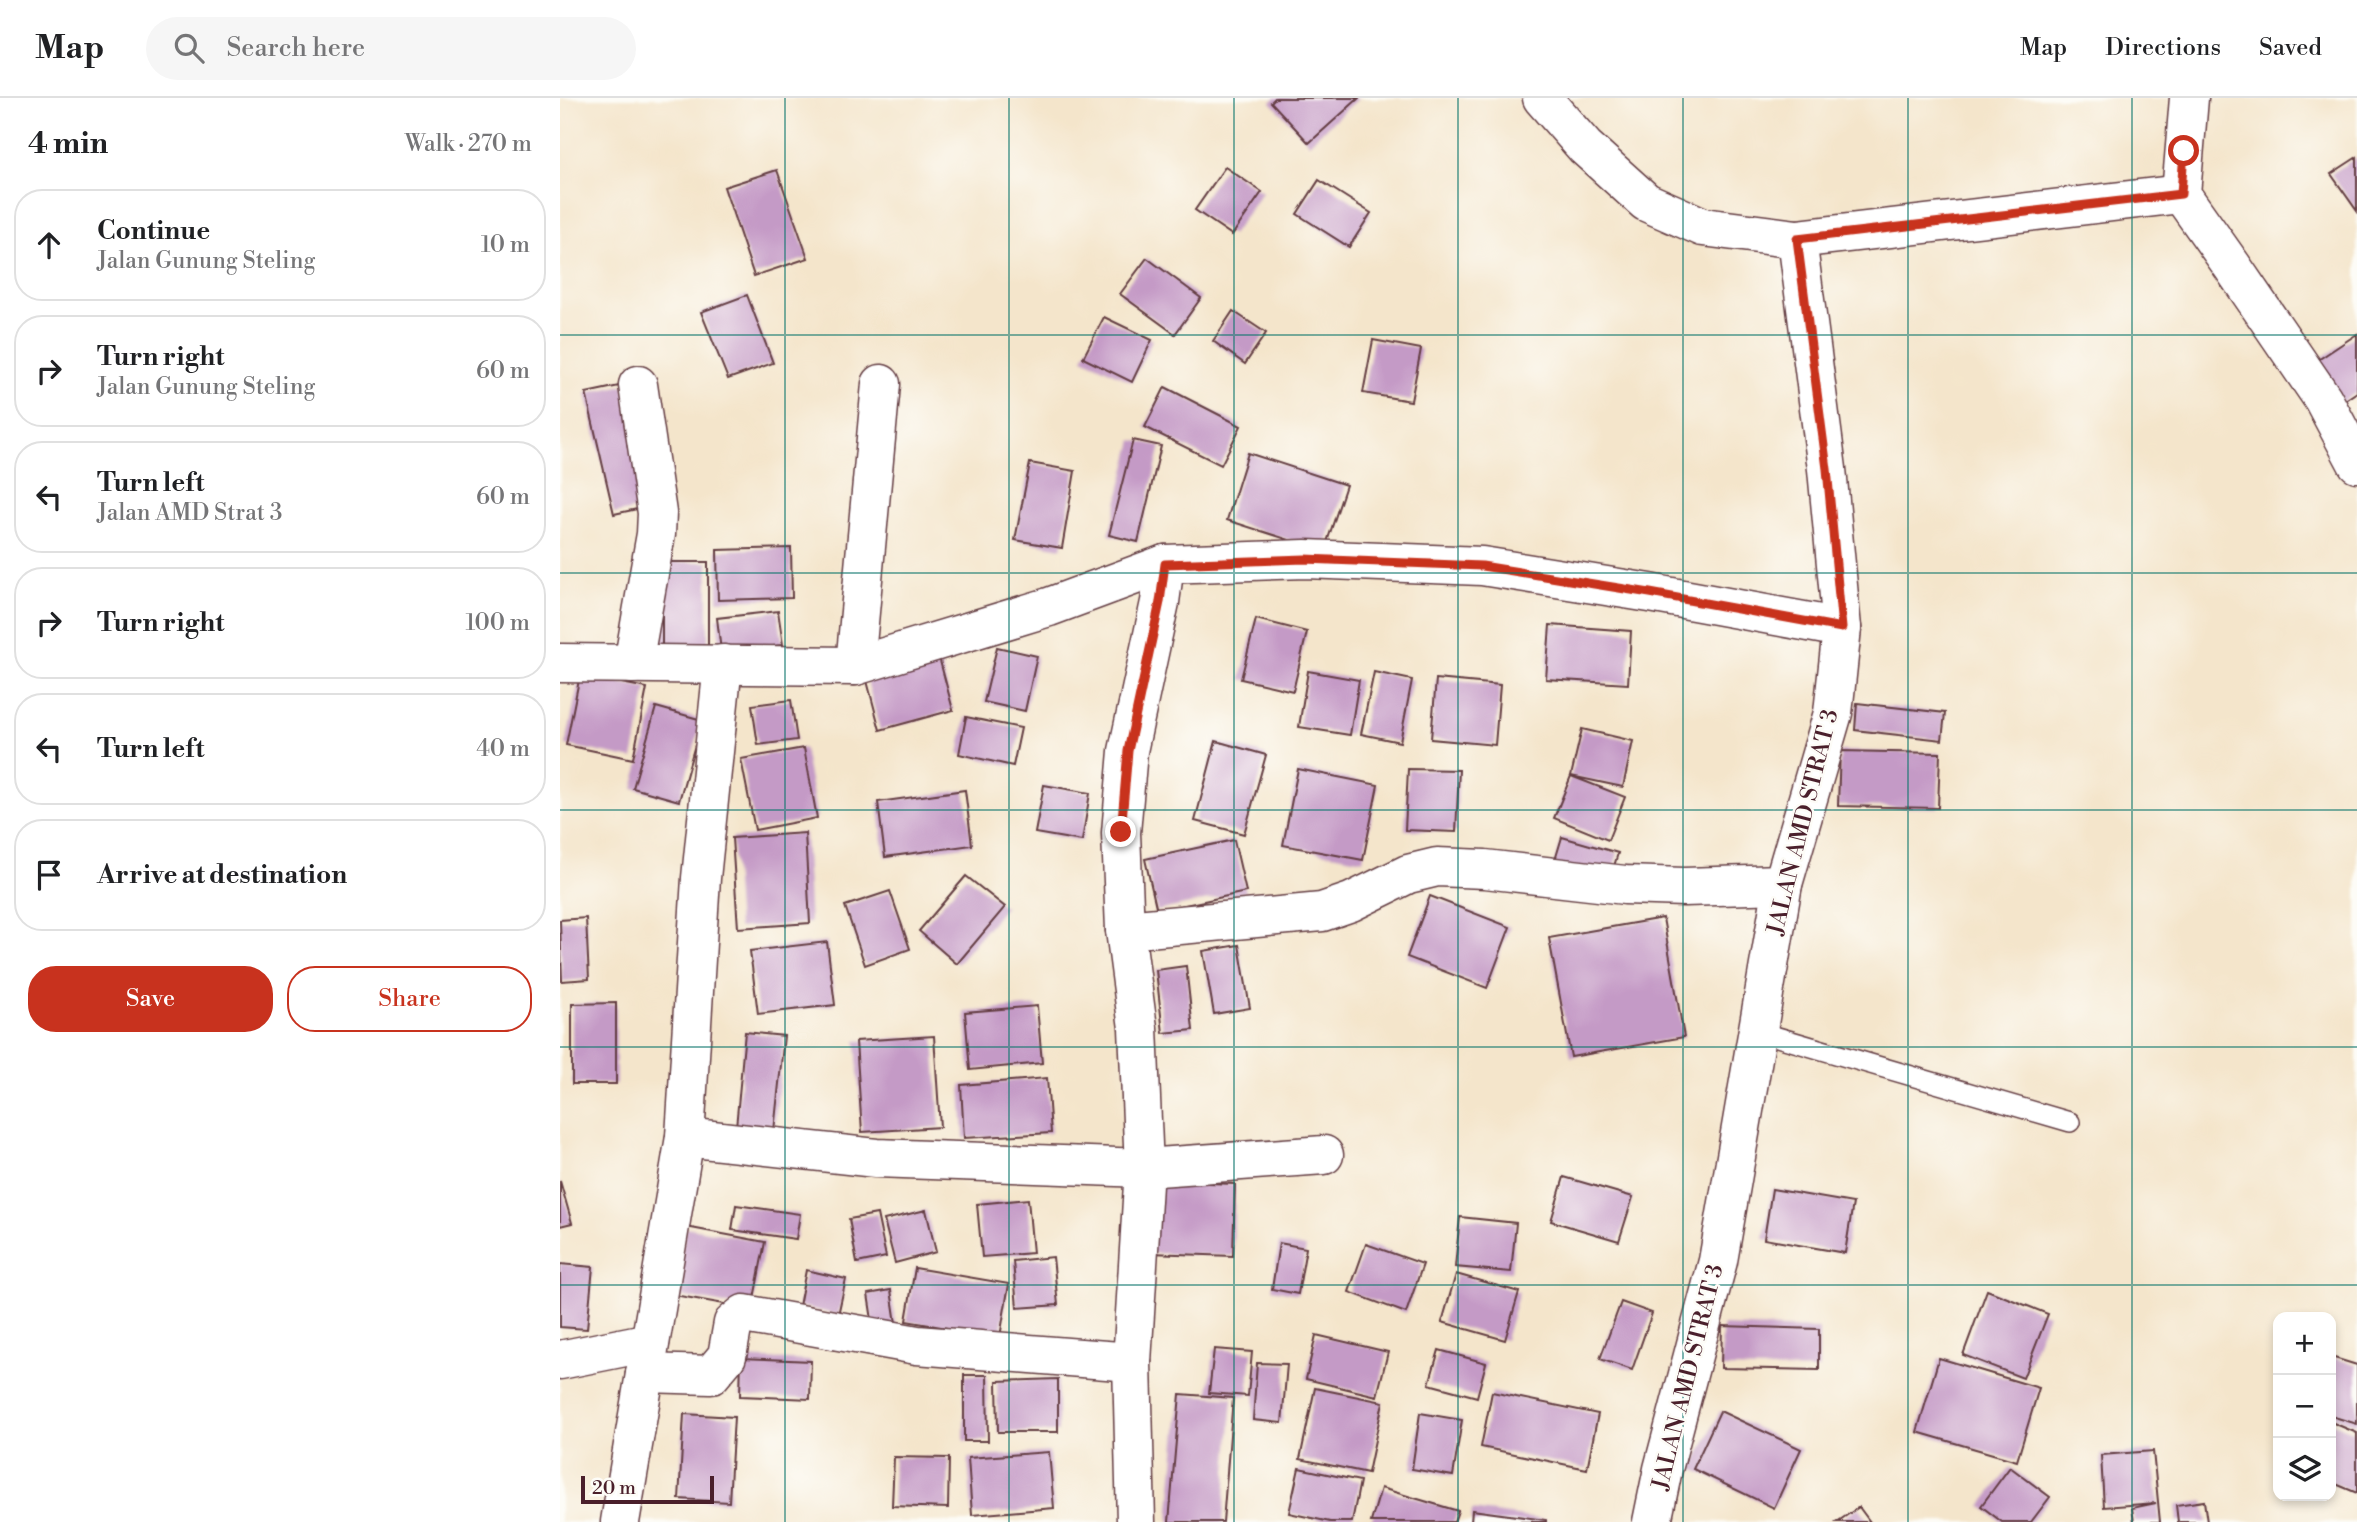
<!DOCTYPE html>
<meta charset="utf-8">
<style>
body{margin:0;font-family:"Libre Bodoni",serif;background:#f6f6f6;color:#202124}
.controls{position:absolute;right:21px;bottom:21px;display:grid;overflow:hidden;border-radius:14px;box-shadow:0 4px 10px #0003}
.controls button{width:63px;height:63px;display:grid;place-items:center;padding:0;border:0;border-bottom:2px solid #e0e0e0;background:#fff;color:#202124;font:35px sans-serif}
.scale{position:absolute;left:21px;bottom:18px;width:133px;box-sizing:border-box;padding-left:7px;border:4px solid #4a1f2b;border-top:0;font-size:19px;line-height:24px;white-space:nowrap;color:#4a1f2b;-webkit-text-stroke:5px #fdfcf7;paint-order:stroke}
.stop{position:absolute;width:21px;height:21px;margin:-16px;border:5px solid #c8321e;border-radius:50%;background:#fff}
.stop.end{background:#c8321e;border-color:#fff;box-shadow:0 2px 7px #0008}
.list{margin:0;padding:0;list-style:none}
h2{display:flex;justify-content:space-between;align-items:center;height:91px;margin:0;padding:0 28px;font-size:30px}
h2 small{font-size:23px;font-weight:400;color:#757577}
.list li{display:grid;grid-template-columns:46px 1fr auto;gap:21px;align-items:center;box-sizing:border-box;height:112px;margin:0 14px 14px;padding:0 14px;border:2px solid #e0e0e0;border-radius:28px}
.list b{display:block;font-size:26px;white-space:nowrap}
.list p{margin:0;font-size:23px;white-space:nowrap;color:#757577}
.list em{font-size:23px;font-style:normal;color:#757577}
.actions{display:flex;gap:14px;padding:21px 28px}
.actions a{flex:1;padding:16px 0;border:2px solid #c8321e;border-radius:28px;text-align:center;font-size:24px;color:#c8321e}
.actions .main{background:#c8321e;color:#fff}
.icon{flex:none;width:38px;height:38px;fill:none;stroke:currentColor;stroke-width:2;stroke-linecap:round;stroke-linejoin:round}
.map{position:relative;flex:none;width:1797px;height:1424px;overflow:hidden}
header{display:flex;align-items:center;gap:42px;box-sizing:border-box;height:98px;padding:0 35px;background:#fff;border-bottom:2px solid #e0e0e0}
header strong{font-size:33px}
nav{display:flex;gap:38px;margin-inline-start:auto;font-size:24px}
.search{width:490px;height:63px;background:#f6f6f6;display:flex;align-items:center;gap:18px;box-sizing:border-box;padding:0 24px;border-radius:38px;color:#757577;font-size:26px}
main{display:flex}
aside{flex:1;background:#fff}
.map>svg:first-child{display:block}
.building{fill:#c49ac6}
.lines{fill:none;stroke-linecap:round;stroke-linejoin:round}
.service-casing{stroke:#643d43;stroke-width:22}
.minor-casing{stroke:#643d43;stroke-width:41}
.service{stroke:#fff;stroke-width:19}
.minor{stroke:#fff;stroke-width:38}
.route{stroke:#c8321e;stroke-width:9}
.grid{fill:none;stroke:#0f766e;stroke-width:2;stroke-opacity:0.55}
.labels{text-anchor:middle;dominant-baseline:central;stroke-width:5;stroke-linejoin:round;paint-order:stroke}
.street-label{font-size:23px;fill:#4a1f2b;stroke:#fdfcf7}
</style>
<header>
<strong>Map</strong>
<div class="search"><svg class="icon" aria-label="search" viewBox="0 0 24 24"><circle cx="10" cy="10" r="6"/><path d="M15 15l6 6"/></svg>Search here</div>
<nav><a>Map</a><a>Directions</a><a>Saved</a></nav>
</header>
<main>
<aside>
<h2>4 min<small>Walk · 270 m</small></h2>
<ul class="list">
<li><svg class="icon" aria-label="ahead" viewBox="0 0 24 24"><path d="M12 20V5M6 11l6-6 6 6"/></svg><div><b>Continue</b><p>Jalan Gunung Steling</p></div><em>10 m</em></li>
<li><svg class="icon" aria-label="right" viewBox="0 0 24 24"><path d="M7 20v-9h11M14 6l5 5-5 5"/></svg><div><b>Turn right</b><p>Jalan Gunung Steling</p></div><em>60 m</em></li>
<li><svg class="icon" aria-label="left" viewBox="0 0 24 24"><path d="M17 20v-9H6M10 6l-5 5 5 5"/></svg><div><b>Turn left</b><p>Jalan AMD Strat 3</p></div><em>60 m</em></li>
<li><svg class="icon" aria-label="right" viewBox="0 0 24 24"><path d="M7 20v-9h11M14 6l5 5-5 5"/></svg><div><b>Turn right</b></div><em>100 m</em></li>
<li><svg class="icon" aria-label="left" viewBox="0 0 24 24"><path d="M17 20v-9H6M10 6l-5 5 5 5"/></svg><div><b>Turn left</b></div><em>40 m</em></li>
<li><svg class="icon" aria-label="arrive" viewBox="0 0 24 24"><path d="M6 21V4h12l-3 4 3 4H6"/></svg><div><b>Arrive at destination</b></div></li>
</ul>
<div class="actions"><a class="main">Save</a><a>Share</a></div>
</aside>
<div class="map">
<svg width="1797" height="1424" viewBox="0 0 1797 1424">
<rect width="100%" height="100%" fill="#fdfcf7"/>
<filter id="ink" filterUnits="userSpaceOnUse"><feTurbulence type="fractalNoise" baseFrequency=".0143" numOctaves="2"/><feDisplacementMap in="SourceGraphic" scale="14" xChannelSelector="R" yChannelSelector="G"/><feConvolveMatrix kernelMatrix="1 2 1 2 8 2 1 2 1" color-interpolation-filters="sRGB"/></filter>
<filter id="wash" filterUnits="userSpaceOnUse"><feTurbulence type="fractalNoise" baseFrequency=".00686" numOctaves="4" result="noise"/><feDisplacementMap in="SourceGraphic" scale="28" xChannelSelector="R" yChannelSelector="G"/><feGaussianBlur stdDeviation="1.57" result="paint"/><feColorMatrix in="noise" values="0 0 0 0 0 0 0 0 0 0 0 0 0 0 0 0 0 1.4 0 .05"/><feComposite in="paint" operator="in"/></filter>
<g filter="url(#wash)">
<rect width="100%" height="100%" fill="#f4e5cb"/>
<g id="blocks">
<g class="building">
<polygon points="715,0 799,0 749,45 711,4"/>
<polygon points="1797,59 1797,113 1771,76"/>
<polygon points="665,69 702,94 672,137 635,112"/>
<polygon points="217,72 248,160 194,178 164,89"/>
<polygon points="759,82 811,115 789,149 737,116"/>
<polygon points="587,160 641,200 615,236 560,196"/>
<polygon points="187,197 213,265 168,281 141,214"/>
<polygon points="673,213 706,235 685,266 653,243"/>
<polygon points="544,219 592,242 572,284 523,260"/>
<polygon points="1797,236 1797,294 1782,304 1755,264"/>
<polygon points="813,242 861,251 851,303 803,295"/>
<polygon points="64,287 91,408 54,416 26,295"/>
<polygon points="605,289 681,328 661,367 585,329"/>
<polygon points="573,342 601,348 578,444 549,437"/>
<polygon points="688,355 786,387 764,453 667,422"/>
<polygon points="470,365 515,373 502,450 455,442"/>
<polygon points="231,450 232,500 158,502 157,452"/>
<polygon points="102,464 148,464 148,555 102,556"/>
<polygon points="218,513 223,547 161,553 157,520"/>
<polygon points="696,521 747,534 733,593 681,581"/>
<polygon points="990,527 1071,533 1068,586 986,581"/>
<polygon points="437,549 477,558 465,613 424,604"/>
<polygon points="379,559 393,612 320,632 306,579"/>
<polygon points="748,573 799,582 790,637 739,629"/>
<polygon points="814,574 852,582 840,644 801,636"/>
<polygon points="20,577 87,590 73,661 6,647"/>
<polygon points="876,581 940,587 935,647 871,641"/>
<polygon points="231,602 237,642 198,647 192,607"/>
<polygon points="1297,605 1385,615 1382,642 1295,632"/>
<polygon points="96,609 142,622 119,703 73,690"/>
<polygon points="406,619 461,630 453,668 399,656"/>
<polygon points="1022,631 1073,643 1063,689 1011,678 1065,699 1048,742 994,720 1011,678"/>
<polygon points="656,643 706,657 684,736 635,723"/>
<polygon points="244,650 257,720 195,732 181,661"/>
<polygon points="1280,653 1380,655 1378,710 1278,708"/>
<polygon points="738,671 818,687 803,762 723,747"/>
<polygon points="848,671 899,672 896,734 845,732"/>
<polygon points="484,687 530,695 522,743 475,735"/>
<polygon points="405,692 412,747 325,759 318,704"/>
<polygon points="245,735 250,825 178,830 172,740"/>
<polygon points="1002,739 1058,755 1049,785 993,769"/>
<polygon points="674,742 686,794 597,813 585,761"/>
<polygon points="406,778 445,809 397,866 359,833"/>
<polygon points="330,793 350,851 305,867 285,808"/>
<polygon points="870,798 950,829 927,890 847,859"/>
<polygon points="26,820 29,881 2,883 0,822"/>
<polygon points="1103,820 1124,939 1011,959 989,840"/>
<polygon points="267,844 275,907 198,916 190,853"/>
<polygon points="679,847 690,910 654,916 643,853"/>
<polygon points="626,868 633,932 603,935 596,872"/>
<polygon points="56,905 56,986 12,986 12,906"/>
<polygon points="477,908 482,965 410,972 405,914"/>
<polygon points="185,934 224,938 214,1033 176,1029"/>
<polygon points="374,938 380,1029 302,1034 296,943"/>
<polygon points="487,980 491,1035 404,1040 401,987"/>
<polygon points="1004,1079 1073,1099 1059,1143 991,1123"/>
<polygon points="0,1083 12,1125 0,1128"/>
<polygon points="593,1083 675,1086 673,1158 590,1155"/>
<polygon points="1212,1091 1293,1105 1285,1155 1204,1141"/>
<polygon points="468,1101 473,1155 422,1159 417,1106"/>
<polygon points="176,1107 240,1116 236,1141 172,1132"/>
<polygon points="366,1112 376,1154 335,1165 324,1122"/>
<polygon points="317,1116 326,1159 297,1165 289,1121"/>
<polygon points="900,1119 956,1125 951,1174 895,1169"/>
<polygon points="126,1129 205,1144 192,1211 114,1197"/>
<polygon points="719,1145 746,1150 738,1196 712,1191"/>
<polygon points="806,1146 863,1166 846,1215 789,1194"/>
<polygon points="493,1159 498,1207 457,1210 453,1163"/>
<polygon points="0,1166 33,1169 27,1231 0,1229"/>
<polygon points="355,1170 449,1186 440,1239 346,1223"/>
<polygon points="246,1172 286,1181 278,1217 239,1208"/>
<polygon points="896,1176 959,1194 945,1242 882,1224"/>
<polygon points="331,1192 337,1232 314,1235 308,1196"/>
<polygon points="1427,1192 1488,1216 1463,1280 1403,1257"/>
<polygon points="1061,1204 1092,1215 1072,1272 1040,1261"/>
<polygon points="1162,1228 1259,1231 1259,1272 1161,1270"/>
<polygon points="756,1237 828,1254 817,1298 746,1281"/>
<polygon points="654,1251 692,1254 688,1298 649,1295"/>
<polygon points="879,1252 926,1265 917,1299 869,1286"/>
<polygon points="1771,1259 1797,1267 1797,1326 1771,1318"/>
<polygon points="181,1260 251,1263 250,1301 180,1298"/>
<polygon points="1379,1260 1479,1290 1457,1363 1357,1334"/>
<polygon points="697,1265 727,1266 722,1325 693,1322"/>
<polygon points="404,1277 427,1277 428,1343 404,1343"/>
<polygon points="498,1281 498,1334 438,1334 437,1283"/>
<polygon points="755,1290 823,1304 808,1375 740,1361"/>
<polygon points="932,1294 1038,1316 1027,1371 921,1349"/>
<polygon points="620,1296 673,1300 663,1424 609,1424"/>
<polygon points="1160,1313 1241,1351 1214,1410 1133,1371"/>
<polygon points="860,1315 902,1322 893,1378 852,1371"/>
<polygon points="124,1316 174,1319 169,1404 119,1401"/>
<polygon points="1771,1324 1797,1335 1797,1395 1771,1384"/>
<polygon points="1593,1353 1600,1424 1574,1424 1572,1410 1596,1405 1544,1409 1541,1357"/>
<polygon points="489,1354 494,1410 412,1417 408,1360"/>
<polygon points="334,1359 389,1360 388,1410 332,1408"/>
<polygon points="1450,1369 1490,1399 1471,1424 1442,1424 1421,1408"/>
<polygon points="739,1370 800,1383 792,1424 770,1424 729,1415"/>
<polygon points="821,1390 898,1413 894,1424 811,1424"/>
<polygon points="1644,1403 1647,1424 1618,1424 1616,1407"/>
<polygon points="1299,1409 1310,1424 1277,1424"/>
<polygon points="912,1412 986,1422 986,1424 911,1424"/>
</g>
</g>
</g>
<g filter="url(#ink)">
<use href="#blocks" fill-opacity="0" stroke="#643d43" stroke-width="2"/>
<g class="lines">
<g class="service-casing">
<polyline id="service" points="1197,933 1510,1024"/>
</g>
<g class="minor-casing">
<g id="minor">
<polyline points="982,0 1025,49 1086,104 1143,129 1237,141 1621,96"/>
<polyline points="1629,0 1621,96 1672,168 1763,301 1797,365"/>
<polyline points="0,565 295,568 489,509 605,466 745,461 922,468 1090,495 1282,530"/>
<polyline points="73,566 96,436 97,415 78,287"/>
<polyline points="295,568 321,286"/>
<polyline points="565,832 762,814 791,804 848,776 877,769 925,771 1065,787 1124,789 1223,786"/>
<polyline points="125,1039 316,1060 584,1070 578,930 565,832 561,735 568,653 600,504 605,466"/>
<polyline points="0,1262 90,1244"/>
<polyline points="85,1275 151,1277 167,1258 173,1225 184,1216 357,1247 572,1264"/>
<polyline points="60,1424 125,1039 141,780 163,566"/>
<polyline points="576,1424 572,1264 584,1070 764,1057"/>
<polyline points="1092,1424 1103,1371 1158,1163 1223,786 1273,615 1282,530 1267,371 1237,141"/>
</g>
</g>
<use href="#service" class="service"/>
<use href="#minor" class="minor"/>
</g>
</g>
<g class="lines" filter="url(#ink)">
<polyline class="route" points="561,734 568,653 600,504 605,466 745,461 922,468 1090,495 1282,530 1267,371 1237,141 1621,96 1624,53"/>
</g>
<path class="grid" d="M225 0V1424M449 0V1424M674 0V1424M898 0V1424M1123 0V1424M1348 0V1424M1572 0V1424M0 237H1797M0 475H1797M0 712H1797M0 949H1797M0 1187H1797"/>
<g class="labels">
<g class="street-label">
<text transform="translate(1243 724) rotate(-76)">JALAN AMD STRAT 3</text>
<text transform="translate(1128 1279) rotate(-76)">JALAN AMD STRAT 3</text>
</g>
</g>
</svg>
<div class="controls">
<button>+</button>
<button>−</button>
<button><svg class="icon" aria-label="layers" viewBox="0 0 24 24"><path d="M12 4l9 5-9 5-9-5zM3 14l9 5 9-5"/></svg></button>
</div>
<div class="scale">20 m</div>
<div class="stop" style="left:1624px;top:53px"></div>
<div class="stop end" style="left:561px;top:734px"></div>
</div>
</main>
